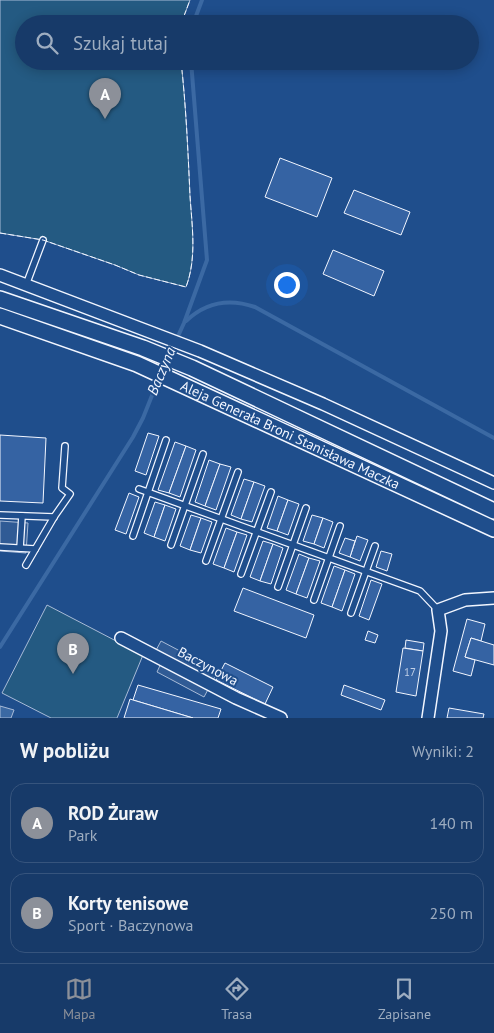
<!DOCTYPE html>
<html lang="pl">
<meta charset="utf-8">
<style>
body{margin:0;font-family:"PT Sans",sans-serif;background:#244571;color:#f1f3f6}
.you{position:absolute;left:286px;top:284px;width:18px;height:18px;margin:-12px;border:4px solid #fff;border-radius:50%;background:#1a73e8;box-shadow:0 0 0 8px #1a73e833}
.badge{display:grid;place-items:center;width:32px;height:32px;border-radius:50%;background:#8c9099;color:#fff;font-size:16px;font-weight:700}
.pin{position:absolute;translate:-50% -41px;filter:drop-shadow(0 1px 2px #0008)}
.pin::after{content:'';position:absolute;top:26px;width:18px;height:15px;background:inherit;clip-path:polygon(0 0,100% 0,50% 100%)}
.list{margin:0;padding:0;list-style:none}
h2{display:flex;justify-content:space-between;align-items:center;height:65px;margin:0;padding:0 20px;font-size:21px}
h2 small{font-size:16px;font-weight:400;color:#9eadc0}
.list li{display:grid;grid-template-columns:32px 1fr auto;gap:15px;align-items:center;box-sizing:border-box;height:80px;margin:0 10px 10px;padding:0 10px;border:1px solid #36547d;border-radius:15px}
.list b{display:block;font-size:19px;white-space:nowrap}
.list p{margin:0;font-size:16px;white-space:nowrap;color:#9eadc0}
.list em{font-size:16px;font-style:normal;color:#9eadc0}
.icon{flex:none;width:28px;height:28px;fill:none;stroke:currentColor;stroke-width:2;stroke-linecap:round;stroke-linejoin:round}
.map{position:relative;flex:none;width:494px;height:718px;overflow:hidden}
.search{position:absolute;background:#173a69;box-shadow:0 2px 12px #0003;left:15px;right:15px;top:15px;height:55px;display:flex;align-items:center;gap:12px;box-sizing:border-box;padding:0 18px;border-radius:28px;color:#9eadc0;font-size:19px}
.sheet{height:245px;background:#173a69}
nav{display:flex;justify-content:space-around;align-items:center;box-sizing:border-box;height:70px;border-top:1px solid #36547d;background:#173a69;font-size:14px;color:#9eadc0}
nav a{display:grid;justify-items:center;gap:2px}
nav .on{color:#8c9099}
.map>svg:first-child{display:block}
.green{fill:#245a82;stroke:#a8bbd7}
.parking{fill:#305b95;stroke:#a8bbd7}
.water{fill:#3b69a3;stroke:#a8bbd7}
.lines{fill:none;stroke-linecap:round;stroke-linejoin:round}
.stream{stroke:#3b69a3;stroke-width:4}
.building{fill:#3563a3;stroke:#f2f6ff}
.lane-casing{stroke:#f2f6ff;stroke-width:8}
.street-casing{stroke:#f2f6ff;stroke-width:14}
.secondary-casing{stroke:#f2f6ff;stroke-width:18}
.lane{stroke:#1f4e8c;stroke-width:5.5}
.street{stroke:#1f4e8c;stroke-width:11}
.secondary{stroke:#1f4e8c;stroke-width:15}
.fence{stroke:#f2f6ff;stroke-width:1;stroke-dasharray:6 2.5;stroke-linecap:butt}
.labels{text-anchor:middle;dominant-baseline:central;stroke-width:4;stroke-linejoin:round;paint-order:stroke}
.number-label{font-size:11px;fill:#c3d1e8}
.street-label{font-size:14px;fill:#f2f6ff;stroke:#1f4e8c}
.water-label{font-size:15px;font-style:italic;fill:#f2f6ff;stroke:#1f4e8c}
</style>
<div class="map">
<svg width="494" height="718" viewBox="0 0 494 718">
<rect width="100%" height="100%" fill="#1f4e8c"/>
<g class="green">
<path d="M0 0H190L181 24H24V61H181C186 106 188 151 190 196 192 226 197 258 186 287L139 275 115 265 43 240 0 233Z"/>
<polygon points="47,605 143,655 117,718 51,718 2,693"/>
</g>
<g class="parking">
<polygon points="0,521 28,523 26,553 0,551"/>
<polygon points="161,641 218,671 204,697 157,672 163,659 154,654"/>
</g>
<polygon class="water" points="0,706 14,710 11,718 0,718"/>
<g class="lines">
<g class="stream">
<polyline points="193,24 202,0"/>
<path d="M186 321C206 302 229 298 255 307L494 438"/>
<polyline points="169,356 184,323 207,260 191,61"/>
<polyline points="0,647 133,437 143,418 159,378"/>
</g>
</g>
<g class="building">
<polygon points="280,158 332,178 317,217 265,197"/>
<polygon points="354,190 410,212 401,235 344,213"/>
<polygon points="333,250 384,271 374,296 323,274"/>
<polygon points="148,433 159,436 146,475 135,471"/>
<polygon points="0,435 46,438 43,503 0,501"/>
<polygon points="175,442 186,446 169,493 158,490"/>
<polygon points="186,446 196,450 180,497 169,493"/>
<polygon points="209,460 220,464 205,506 195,502"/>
<polygon points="220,464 231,467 216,510 205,506"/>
<polygon points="244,479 254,482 241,519 231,515"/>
<polygon points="254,482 265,486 252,522 241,519"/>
<polygon points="129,493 139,497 126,534 115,530"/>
<polygon points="278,496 288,500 277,531 267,528"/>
<polygon points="288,500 299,504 288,535 277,531"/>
<polygon points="155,502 165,505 154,537 144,533"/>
<polygon points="165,505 176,509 165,541 154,537"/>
<polygon points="191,515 201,518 190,550 180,546"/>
<polygon points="312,515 323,518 314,544 303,541"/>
<polygon points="201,518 212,522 201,553 190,550"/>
<polygon points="323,518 333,522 324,548 314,544"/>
<polygon points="226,528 237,532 224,568 213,564"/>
<polygon points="237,532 247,535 234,572 224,568"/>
<polygon points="357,536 368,540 360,561 350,557"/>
<polygon points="345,538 355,541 350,557 339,553"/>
<polygon points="263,541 273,544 260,581 250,577"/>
<polygon points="273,544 283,548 271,584 260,581"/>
<polygon points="381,551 392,554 387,571 376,567"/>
<polygon points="299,554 309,558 296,594 286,590"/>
<polygon points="309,558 320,561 307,598 296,594"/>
<polygon points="334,566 345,570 332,607 321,603"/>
<polygon points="345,570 355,574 342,611 332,607"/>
<polygon points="371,580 382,584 369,620 359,616"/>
<polygon points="243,588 314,615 306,638 234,611"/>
<polygon points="467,619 485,624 481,641 471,638 465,657 475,660 471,676 453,671"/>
<polygon points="368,631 378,635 375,643 365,640"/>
<polygon points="471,638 494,645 494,665 465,657"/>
<polygon points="406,640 424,643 423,651 405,648"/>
<polygon points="403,648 423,651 416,696 396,692"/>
<polygon points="225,663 273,687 265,704 216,680"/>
<polygon points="138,685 221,709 218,718 193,718 133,700"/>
<polygon points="344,685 385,700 381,710 341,695"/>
<polygon points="130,699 133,700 193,718 124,718"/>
<polygon points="449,708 484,714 483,718 447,718"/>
</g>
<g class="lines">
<g class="lane-casing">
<g id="lane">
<polyline points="26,285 43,240"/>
<polyline points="139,489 420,591 438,610"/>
<polyline points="0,515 54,517"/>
<polyline points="133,536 166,440"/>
<polyline points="171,545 203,454"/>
<polyline points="0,547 35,549"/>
<polyline points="20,548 22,516"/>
<polyline points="206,561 238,472"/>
<polyline points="26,565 54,517 70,494 62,488 65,446"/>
<polyline points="241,574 271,492"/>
<polyline points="278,587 306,508"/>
<polyline points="314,600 340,526"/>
<polyline points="351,613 375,546"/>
</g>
</g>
<g class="street-casing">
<g id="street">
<polyline points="0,275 200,351 323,404 494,483"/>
<polyline points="121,638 236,698 281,718"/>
<polyline points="428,718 441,631 438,610 465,600 494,598"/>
</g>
</g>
<g class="secondary-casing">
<g id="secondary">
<polyline points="0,299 143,348 192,368 494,511"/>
<path id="s1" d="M0 316 137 364 494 529"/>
</g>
</g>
<use href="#lane" class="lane"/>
<use href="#street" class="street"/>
<use href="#secondary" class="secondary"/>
<g class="fence">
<polyline points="181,24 190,0"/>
<path d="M0 233 43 240 115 265 139 275 186 287C197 258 192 226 190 196 188 151 186 106 181 61"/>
</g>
</g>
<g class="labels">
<g class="number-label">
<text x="410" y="672">17</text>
</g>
<g class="street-label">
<text stroke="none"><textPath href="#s1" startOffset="314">Aleja Generała Broni Stanisława Maczka</textPath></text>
<text transform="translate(208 666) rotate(28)">Baczynowa</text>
</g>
<g class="water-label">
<text transform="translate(161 371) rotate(-67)">Baczyna</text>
</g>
</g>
</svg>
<div class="you"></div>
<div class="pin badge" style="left:105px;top:119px">A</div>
<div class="pin badge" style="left:73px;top:674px">B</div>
<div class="search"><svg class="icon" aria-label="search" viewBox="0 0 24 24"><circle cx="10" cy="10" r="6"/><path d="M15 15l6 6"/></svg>Szukaj tutaj</div>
</div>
<section class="sheet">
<h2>W pobliżu<small>Wyniki: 2</small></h2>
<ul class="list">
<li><span class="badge">A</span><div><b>ROD Żuraw</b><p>Park</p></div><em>140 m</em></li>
<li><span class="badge">B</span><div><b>Korty tenisowe</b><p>Sport · Baczynowa</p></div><em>250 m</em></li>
</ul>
</section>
<nav>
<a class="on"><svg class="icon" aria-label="map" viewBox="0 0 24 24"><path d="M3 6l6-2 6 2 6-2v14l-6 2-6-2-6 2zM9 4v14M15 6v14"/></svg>Mapa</a>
<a><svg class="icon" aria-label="directions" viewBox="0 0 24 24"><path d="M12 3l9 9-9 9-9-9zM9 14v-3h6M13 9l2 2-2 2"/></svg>Trasa</a>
<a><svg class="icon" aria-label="saved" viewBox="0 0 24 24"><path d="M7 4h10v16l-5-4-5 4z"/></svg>Zapisane</a>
</nav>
